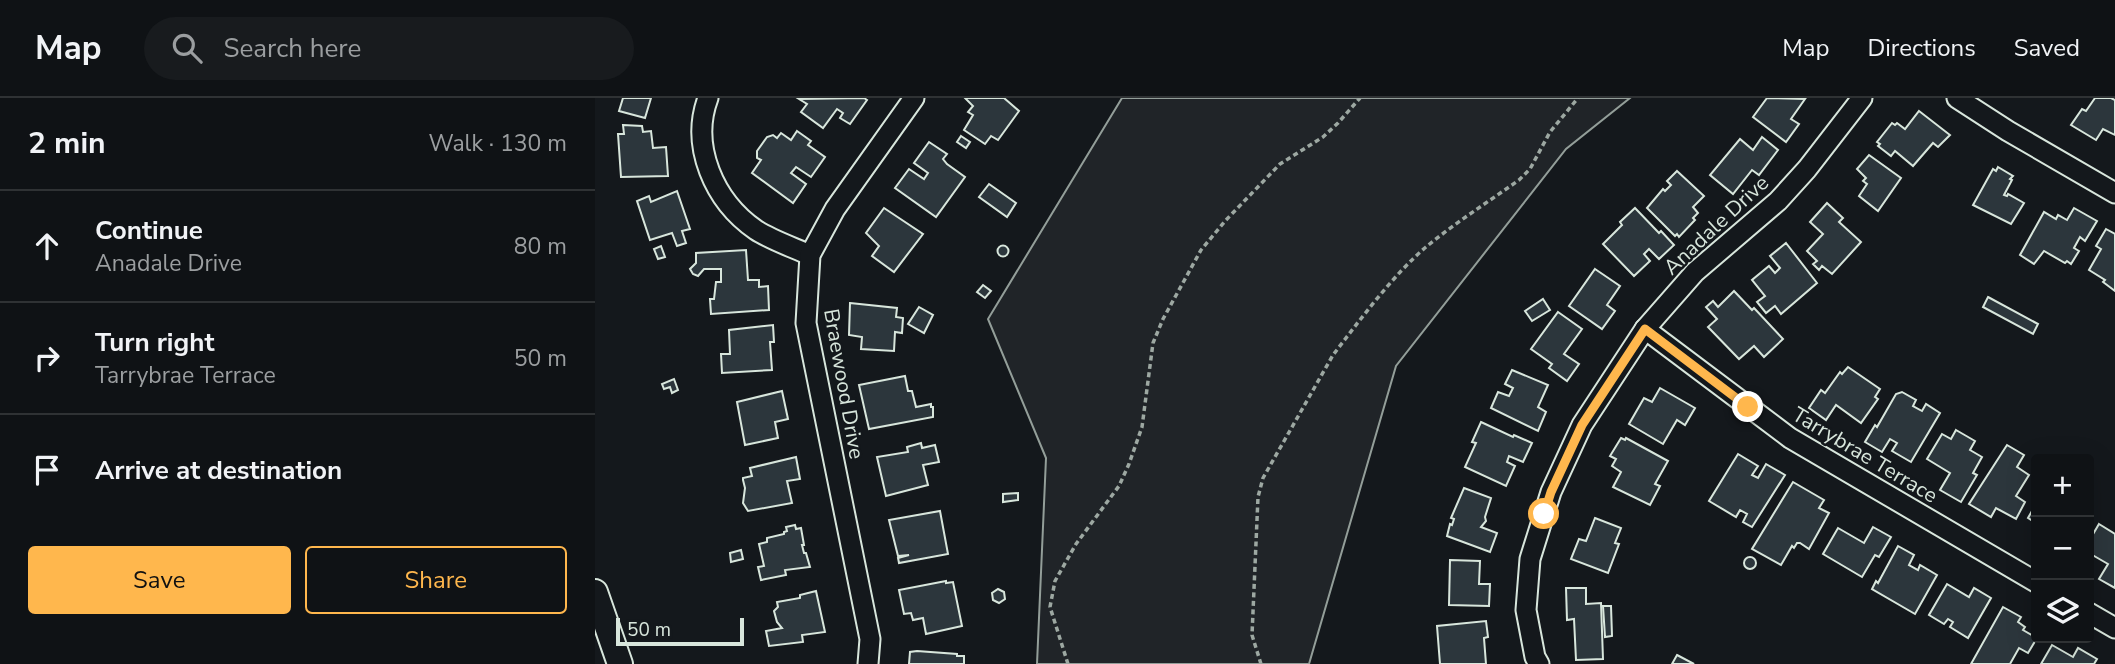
<!DOCTYPE html>
<meta charset="utf-8">
<style>
body{margin:0;font-family:"Nunito Sans",sans-serif;background:#181b1e;color:#f1f3f6}
.controls{position:absolute;right:21px;bottom:21px;display:grid;overflow:hidden;border-radius:7px;box-shadow:0 7px 28px #0002}
.controls button{width:63px;height:63px;display:grid;place-items:center;padding:0;border:0;border-bottom:2px solid #2f3234;background:#0f1215;color:#f1f3f6;font:35px sans-serif}
.scale{position:absolute;left:21px;bottom:18px;width:128px;box-sizing:border-box;padding-left:7px;border:4px solid #d8e6dc;border-top:0;font-size:19px;line-height:24px;white-space:nowrap;color:#d8e6dc;-webkit-text-stroke:5px #14181c;paint-order:stroke}
.stop{position:absolute;width:21px;height:21px;margin:-16px;border:5px solid #ffb74d;border-radius:50%;background:#fff}
.stop.end{background:#ffb74d;border-color:#fff;box-shadow:0 2px 7px #0008}
.list{margin:0;padding:0;list-style:none}
h2{display:flex;justify-content:space-between;align-items:center;height:91px;margin:0;padding:0 28px;font-size:30px}
h2 small{font-size:23px;font-weight:400;color:#9b9ea0}
.list li{display:grid;grid-template-columns:46px 1fr auto;gap:21px;align-items:center;box-sizing:border-box;height:112px;padding:0 28px;border-top:2px solid #2f3234}
.list b{display:block;font-size:26px;white-space:nowrap}
.list p{margin:0;font-size:23px;white-space:nowrap;color:#9b9ea0}
.list em{font-size:23px;font-style:normal;color:#9b9ea0}
.actions{display:flex;gap:14px;padding:21px 28px}
.actions a{flex:1;padding:16px 0;border:2px solid #ffb74d;border-radius:7px;text-align:center;font-size:24px;color:#ffb74d}
.actions .main{background:#ffb74d;color:#111}
.icon{flex:none;width:38px;height:38px;fill:none;stroke:currentColor;stroke-width:2;stroke-linecap:round;stroke-linejoin:round}
.map{position:relative;flex:none;width:1520px;height:566px;overflow:hidden}
header{display:flex;align-items:center;gap:42px;box-sizing:border-box;height:98px;padding:0 35px;background:#0f1215;border-bottom:2px solid #2f3234}
header strong{font-size:33px}
nav{display:flex;gap:38px;margin-inline-start:auto;font-size:24px}
.search{width:490px;height:63px;background:#181b1e;display:flex;align-items:center;gap:18px;box-sizing:border-box;padding:0 24px;border-radius:38px;color:#9b9ea0;font-size:26px}
main{display:flex}
aside{flex:1;background:#0f1215}
.map>svg:first-child{display:block}
.green{fill:#202428;stroke:#939e99;stroke-width:2}
.building{fill:#2c363c;stroke:#d8e6dc;stroke-width:2}
.lines{fill:none;stroke-linecap:round;stroke-linejoin:round}
.minor-casing{stroke:#d8e6dc;stroke-width:23}
.major-casing{stroke:#d8e6dc;stroke-width:28}
.path{stroke:#9da8a2;stroke-width:3.5;stroke-dasharray:5 3.5;stroke-linecap:butt}
.minor{stroke:#14181c;stroke-width:19}
.major{stroke:#14181c;stroke-width:24}
.route{stroke:#ffb74d;stroke-width:9}
.labels{text-anchor:middle;dominant-baseline:central;stroke-width:5;stroke-linejoin:round;paint-order:stroke}
.street-label{font-size:21px;fill:#d8e6dc;stroke:#14181c}
</style>
<header>
<strong>Map</strong>
<div class="search"><svg class="icon" aria-label="search" viewBox="0 0 24 24"><circle cx="10" cy="10" r="6"/><path d="M15 15l6 6"/></svg>Search here</div>
<nav><a>Map</a><a>Directions</a><a>Saved</a></nav>
</header>
<main>
<aside>
<h2>2 min<small>Walk · 130 m</small></h2>
<ul class="list">
<li><svg class="icon" aria-label="ahead" viewBox="0 0 24 24"><path d="M12 20V5M6 11l6-6 6 6"/></svg><div><b>Continue</b><p>Anadale Drive</p></div><em>80 m</em></li>
<li><svg class="icon" aria-label="right" viewBox="0 0 24 24"><path d="M7 20v-9h11M14 6l5 5-5 5"/></svg><div><b>Turn right</b><p>Tarrybrae Terrace</p></div><em>50 m</em></li>
<li><svg class="icon" aria-label="arrive" viewBox="0 0 24 24"><path d="M6 21V4h12l-3 4 3 4H6"/></svg><div><b>Arrive at destination</b></div></li>
</ul>
<div class="actions"><a class="main">Save</a><a>Share</a></div>
</aside>
<div class="map">
<svg width="1520" height="566" viewBox="0 0 1520 566">
<rect width="100%" height="100%" fill="#14181c"/>
<polygon class="green" points="527,0 1035,0 971,51 801,268 714,566 442,566 451,360 393,221"/>
<g class="building">
<polygon points="28,0 56,0 50,20 24,13"/>
<polygon points="269,0 272,2 255,26 245,20 248,15 242,11 228,30 206,14 212,6 204,1"/>
<polygon points="370,0 409,0 424,13 403,42 396,38 390,46 369,32 378,17 373,14 378,8"/>
<polygon points="1172,0 1210,1 1196,21 1204,26 1191,44 1158,19"/>
<polygon points="1500,0 1516,0 1520,2 1520,37 1508,31 1501,42 1476,27 1487,11 1491,13"/>
<polygon points="1324,13 1355,37 1343,49 1338,45 1318,68 1300,53 1296,58 1283,48 1285,46 1282,44 1297,25 1300,27 1302,25 1310,31"/>
<polygon points="28,27 47,28 48,34 56,33 58,50 71,49 73,78 26,79 23,36 29,36"/>
<polygon points="202,33 216,43 213,47 230,59 216,79 201,69 196,75 211,86 198,105 157,75 166,62 162,60 162,53 172,39 178,37 182,40 186,35 196,42"/>
<polygon points="366,38 375,44 371,50 362,44"/>
<polygon points="1167,39 1183,52 1164,77 1157,72 1138,96 1115,77 1145,41 1158,52"/>
<polygon points="334,44 352,56 348,61 352,66 370,79 341,119 300,90 314,71 329,81 333,75 319,65"/>
<polygon points="1274,57 1306,80 1283,113 1264,98 1272,86 1268,83 1271,80 1262,71"/>
<polygon points="1403,69 1418,78 1415,81 1417,82 1409,97 1412,98 1413,96 1429,105 1416,126 1378,107 1398,71 1401,73"/>
<polygon points="1082,73 1109,98 1098,109 1103,115 1098,120 1100,122 1084,139 1082,136 1080,138 1052,110 1068,91 1070,93 1076,87 1072,83"/>
<polygon points="394,86 421,105 412,119 384,99"/>
<polygon points="82,93 95,131 87,133 91,145 82,148 77,135 55,142 42,103 54,98 56,104"/>
<polygon points="1232,105 1248,120 1244,124 1266,144 1237,176 1227,168 1224,172 1218,166 1222,163 1212,153 1228,136 1215,124"/>
<polygon points="289,110 328,136 299,174 277,158 284,148 271,135"/>
<polygon points="1040,110 1064,135 1066,133 1079,147 1064,161 1054,151 1049,156 1055,163 1039,178 1008,146 1027,127 1025,124"/>
<polygon points="1479,110 1502,123 1490,143 1485,139 1479,150 1484,153 1476,166 1472,163 1470,165 1449,153 1439,166 1425,157 1449,114 1461,121 1463,117 1472,122"/>
<polygon points="1511,131 1520,136 1520,193 1508,184 1510,182 1494,172 1506,151 1501,148"/>
<polygon points="1191,145 1222,185 1186,216 1180,208 1171,215 1162,204 1170,198 1157,182 1174,168 1180,175 1185,170 1175,158"/>
<circle cx="408" cy="153" r="5.5"/>
<polygon points="66,148 70,159 63,161 59,151"/>
<polygon points="151,152 153,182 164,182 164,189 173,188 174,212 116,216 115,201 119,201 121,184 126,184 126,171 109,171 103,178 98,176 95,171 101,165 101,155"/>
<polygon points="1000,171 1025,188 1012,207 1020,213 1007,231 974,208"/>
<polygon points="388,187 396,193 390,200 382,194"/>
<polygon points="1139,193 1157,212 1159,210 1188,241 1169,259 1159,248 1144,261 1113,229 1122,221 1111,209 1118,203 1123,209"/>
<polygon points="1393,199 1443,226 1438,236 1388,209"/>
<polygon points="948,201 955,212 937,223 930,213"/>
<polygon points="255,205 302,210 301,219 308,220 307,235 300,234 299,253 266,251 267,239 254,237"/>
<polygon points="324,209 338,217 329,235 313,226"/>
<polygon points="963,214 987,231 969,256 984,266 972,283 954,270 957,266 936,251"/>
<polygon points="178,227 179,244 175,244 177,272 127,275 126,256 135,256 134,232"/>
<polygon points="1253,269 1285,291 1280,299 1283,301 1266,325 1241,307 1231,322 1214,310 1226,292 1230,295 1245,274 1247,276"/>
<polygon points="917,272 953,287 943,309 951,314 943,333 896,310 903,294 914,298 918,290 910,286"/>
<polygon points="310,278 313,293 317,293 321,309 336,306 336,309 338,309 338,319 274,331 264,287"/>
<polygon points="79,281 83,292 77,295 75,289 69,291 67,286"/>
<polygon points="1065,290 1100,310 1090,327 1082,322 1068,346 1034,326 1049,300 1057,304"/>
<polygon points="187,293 193,321 180,324 183,340 150,347 142,304"/>
<polygon points="1307,294 1321,302 1318,308 1327,313 1331,306 1345,315 1316,364 1297,353 1302,345 1295,341 1287,354 1270,344 1280,327 1282,329 1301,296"/>
<polygon points="886,324 918,339 919,337 937,345 928,364 914,358 912,364 920,368 911,388 870,369 881,345 877,344"/>
<polygon points="1361,332 1380,343 1375,352 1387,359 1378,375 1382,377 1366,404 1345,392 1355,375 1332,361 1347,336 1356,341"/>
<polygon points="1026,340 1030,342 1031,340 1073,363 1060,386 1065,388 1055,407 1018,389 1026,374 1017,368 1021,361 1015,358"/>
<polygon points="326,345 327,350 340,347 344,364 328,367 333,387 291,398 282,359 313,354 312,349"/>
<polygon points="1412,347 1429,357 1422,369 1434,377 1421,398 1430,404 1421,421 1401,410 1396,419 1374,406"/>
<polygon points="1143,356 1163,368 1157,377 1163,380 1171,366 1190,377 1157,429 1148,424 1152,416 1145,412 1141,419 1114,403"/>
<polygon points="201,359 205,381 192,383 197,405 153,413 148,405 150,390 148,382 148,380 157,378 155,370"/>
<polygon points="1198,384 1229,402 1224,410 1234,415 1214,451 1205,445 1202,445 1199,450 1197,448 1186,467 1157,451"/>
<polygon points="869,390 896,400 890,419 891,423 886,429 902,435 895,454 852,438 855,426 857,427 859,421 856,420"/>
<polygon points="423,395 423,402 408,404 408,396"/>
<polygon points="1441,406 1441,425 1433,420"/>
<polygon points="345,413 353,456 304,465 303,460 314,457 303,458 294,422"/>
<polygon points="1000,420 1026,430 1020,445 1024,446 1013,475 976,461 984,441 991,443"/>
<polygon points="1504,426 1520,436 1520,490 1504,481 1513,466 1494,455 1494,443"/>
<polygon points="200,427 201,431 206,430 209,447 207,447 209,455 211,455 215,469 190,472 191,477 166,482 163,469 169,468 164,446 172,444 172,440 189,436 189,434 192,433 191,429"/>
<polygon points="1278,429 1296,439 1284,459 1280,457 1267,479 1228,456 1243,430 1269,445"/>
<polygon points="1303,448 1319,457 1314,467 1323,472 1325,467 1342,477 1320,516 1277,491 1281,483 1283,485"/>
<polygon points="146,452 148,461 136,464 135,455"/>
<circle cx="1155" cy="465" r="6"/>
<polygon points="855,462 885,463 884,486 895,486 894,508 854,507"/>
<polygon points="351,483 351,485 358,484 367,528 331,536 328,520 318,522 316,515 309,516 304,492"/>
<polygon points="1352,486 1374,499 1379,490 1396,500 1373,540 1355,529 1358,524 1353,521 1349,526 1334,517"/>
<polygon points="971,490 991,490 991,506 1006,505 1008,561 981,562 979,521 972,522"/>
<polygon points="403,491 409,494 410,501 404,505 398,502 397,495"/>
<polygon points="221,493 230,534 207,537 208,544 174,548 171,533 187,530 182,524 179,513 183,509 182,504 205,500 205,497"/>
<polygon points="1008,508 1016,508 1017,538 1010,539"/>
<polygon points="1408,509 1426,519 1423,524 1430,529 1428,532 1442,540 1433,555 1424,550 1415,566 1376,566"/>
<polygon points="891,523 893,539 889,540 891,566 845,566 842,528"/>
<polygon points="1457,547 1478,559 1483,550 1502,561 1499,566 1446,566"/>
<polygon points="322,553 362,556 362,558 369,558 369,566 314,566 315,554"/>
<polygon points="1082,557 1099,566 1077,566"/>
</g>
<g class="lines">
<g class="minor-casing">
<g id="minor">
<path d="M113 0C95 48 119 103 161 132 176 142 197 149 215 157"/>
<polyline points="1362,0 1413,33 1520,95"/>
<polyline points="1050,231 1195,340 1441,484"/>
<polyline points="1494,515 1520,530"/>
<polyline points="273,566 275,541 211,225 215,157 240,111 319,0"/>
<polyline points="944,566 940,559 931,512 935,461 956,394 987,327 1050,231 1100,174 1183,103 1212,71 1267,0"/>
</g>
</g>
<g class="major-casing">
<polyline id="major" points="0,494 25,566"/>
</g>
<g class="path">
<polyline points="473,566 455,509 460,483 481,446 524,388 534,366 547,329 558,245 568,221 606,152 631,122 685,66 728,39 743,25 765,0"/>
<path d="M666 566 657 537 663 399 668 380 738 257C764 223 799 176 831 149 860 125 893 104 924 82L935 71 955 34 983 0"/>
</g>
<use href="#minor" class="minor"/>
<use href="#major" class="major"/>
</g>
<g class="lines">
<polyline class="route" points="949,416 956,394 987,327 1050,231 1153,309"/>
</g>
<g class="labels">
<g class="street-label">
<text transform="translate(1121 127) rotate(-43)">Anadale Drive</text>
<text transform="translate(249 286) rotate(80)">Braewood Drive</text>
<text transform="translate(1270 357) rotate(31)">Tarrybrae Terrace</text>
</g>
</g>
</svg>
<div class="controls">
<button>+</button>
<button>−</button>
<button><svg class="icon" aria-label="layers" viewBox="0 0 24 24"><path d="M12 4l9 5-9 5-9-5zM3 14l9 5 9-5"/></svg></button>
</div>
<div class="scale">50 m</div>
<div class="stop" style="left:949px;top:416px"></div>
<div class="stop end" style="left:1153px;top:309px"></div>
</div>
</main>
